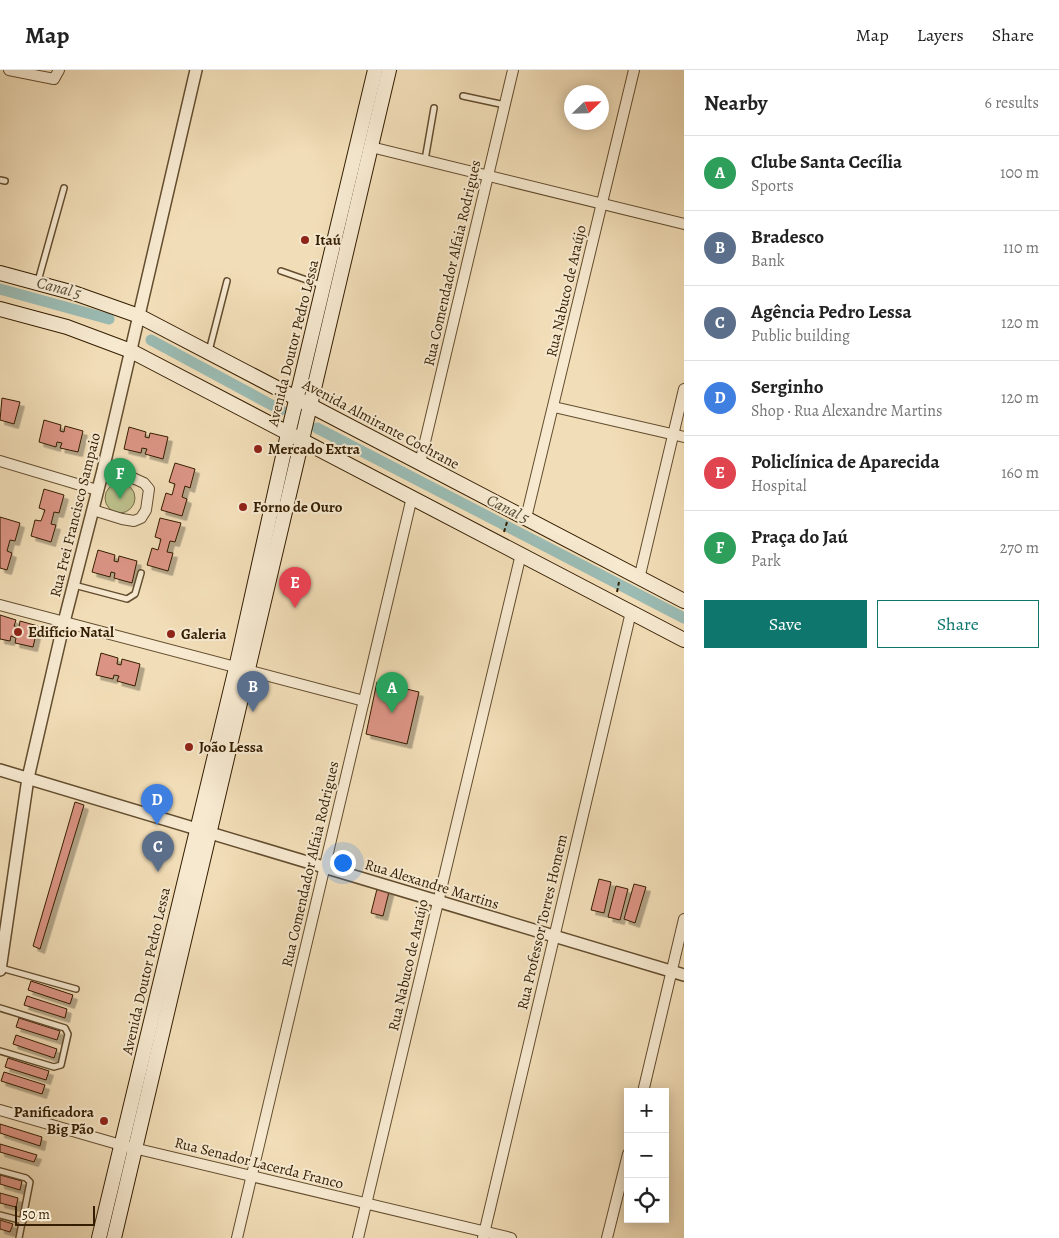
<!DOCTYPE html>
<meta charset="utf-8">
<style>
body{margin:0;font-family:Alegreya,serif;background:#f2f2f2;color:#222}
.controls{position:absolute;right:15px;bottom:15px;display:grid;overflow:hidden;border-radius:0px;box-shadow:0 2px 12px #0003}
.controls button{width:45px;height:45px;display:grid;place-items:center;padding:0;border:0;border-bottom:1px solid #e0e0e0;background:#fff;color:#222;font:25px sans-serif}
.compass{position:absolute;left:564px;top:15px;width:45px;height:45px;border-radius:50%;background:#fff;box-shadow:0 2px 12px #0003;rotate:67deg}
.scale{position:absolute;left:15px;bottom:12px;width:80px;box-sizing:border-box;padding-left:5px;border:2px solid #341d00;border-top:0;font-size:14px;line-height:18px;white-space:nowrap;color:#341d00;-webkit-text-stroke:4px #f6e9d0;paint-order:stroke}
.you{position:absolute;left:342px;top:792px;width:18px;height:18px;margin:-12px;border:4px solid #fff;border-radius:50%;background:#1a73e8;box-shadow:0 0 0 8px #1a73e833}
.badge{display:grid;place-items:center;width:32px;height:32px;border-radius:50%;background:#0f766e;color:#fff;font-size:16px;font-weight:700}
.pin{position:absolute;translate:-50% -41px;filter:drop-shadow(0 1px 2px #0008)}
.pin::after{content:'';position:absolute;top:26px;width:18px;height:15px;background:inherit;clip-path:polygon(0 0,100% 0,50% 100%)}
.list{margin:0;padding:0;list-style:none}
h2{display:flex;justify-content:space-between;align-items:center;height:65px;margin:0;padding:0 20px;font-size:21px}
h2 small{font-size:16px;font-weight:400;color:#767676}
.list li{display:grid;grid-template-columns:32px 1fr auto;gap:15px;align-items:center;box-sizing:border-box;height:75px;padding:0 20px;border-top:1px solid #e0e0e0}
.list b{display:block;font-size:19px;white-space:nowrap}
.list p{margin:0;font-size:16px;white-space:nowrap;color:#767676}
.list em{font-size:16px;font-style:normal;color:#767676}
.actions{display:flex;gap:10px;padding:15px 20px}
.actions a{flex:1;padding:11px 0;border:1px solid #0f766e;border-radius:0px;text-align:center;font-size:18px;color:#0f766e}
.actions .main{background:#0f766e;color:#fff}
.icon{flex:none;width:28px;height:28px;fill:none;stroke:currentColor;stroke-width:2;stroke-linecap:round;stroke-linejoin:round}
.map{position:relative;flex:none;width:684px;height:1168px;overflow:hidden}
header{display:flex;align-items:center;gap:30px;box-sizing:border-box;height:70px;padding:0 25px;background:#fff;border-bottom:1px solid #e0e0e0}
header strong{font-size:24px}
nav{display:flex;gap:28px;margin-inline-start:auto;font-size:18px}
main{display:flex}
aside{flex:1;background:#fff}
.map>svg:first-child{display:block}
.green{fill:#bdc08c;stroke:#786e46}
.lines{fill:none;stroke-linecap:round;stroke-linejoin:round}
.canal{stroke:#9bbbb3;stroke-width:11}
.building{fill:#db9484;stroke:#341d00;filter:url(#shadow)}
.service-casing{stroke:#634d2e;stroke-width:8}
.minor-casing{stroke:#634d2e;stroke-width:12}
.tertiary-casing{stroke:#634d2e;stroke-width:14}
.secondary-casing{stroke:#341d00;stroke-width:16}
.path{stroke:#341d00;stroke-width:2;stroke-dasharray:4 2.5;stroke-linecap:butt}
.service{stroke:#f6e9d0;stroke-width:5}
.minor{stroke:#f6e9d0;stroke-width:10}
.tertiary{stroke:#f6e9d0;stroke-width:11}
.secondary{stroke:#f6e9d0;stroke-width:14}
.poi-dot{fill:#8f2418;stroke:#f6e9d0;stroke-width:2}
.labels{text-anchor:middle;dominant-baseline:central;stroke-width:4;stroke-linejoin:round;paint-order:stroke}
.poi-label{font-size:15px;font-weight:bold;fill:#341d00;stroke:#f6e9d0;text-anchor:start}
.street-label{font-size:15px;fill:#341d00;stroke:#f6e9d0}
.water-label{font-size:16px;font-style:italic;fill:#534c36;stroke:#f6e9d0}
</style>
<header>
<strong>Map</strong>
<nav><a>Map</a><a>Layers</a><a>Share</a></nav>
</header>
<main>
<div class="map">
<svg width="684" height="1168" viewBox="0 0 684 1168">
<defs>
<filter id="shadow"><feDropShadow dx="4.5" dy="4.5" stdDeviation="0" flood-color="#0004"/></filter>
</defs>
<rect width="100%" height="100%" fill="#f1ddb7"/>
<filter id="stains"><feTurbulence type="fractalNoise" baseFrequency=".004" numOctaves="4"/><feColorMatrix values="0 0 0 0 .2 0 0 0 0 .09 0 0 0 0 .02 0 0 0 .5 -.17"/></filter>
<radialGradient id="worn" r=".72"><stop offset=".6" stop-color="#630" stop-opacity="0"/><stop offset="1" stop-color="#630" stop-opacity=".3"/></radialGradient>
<circle class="green" cx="120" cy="428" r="15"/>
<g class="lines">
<g class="canal">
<polyline points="0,219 109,249"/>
<polyline points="151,270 281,340"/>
<polyline points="317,358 684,548"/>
</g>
</g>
<g class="building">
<polygon points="2,328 20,332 14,354 0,350"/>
<polygon points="44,350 61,355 60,361 64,362 65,356 83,361 78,382 60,378 62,373 57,372 56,377 39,372"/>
<polygon points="129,357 146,362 145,367 149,368 150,363 168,367 163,389 145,384 147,379 142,378 141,383 124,379"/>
<polygon points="175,393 195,399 190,418 185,416 182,427 187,429 182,446 161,440 166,423 172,425 175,414 169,412"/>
<polygon points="44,419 64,425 59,443 54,442 51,454 56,455 51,472 31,466 35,450 41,451 45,440 39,438"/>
<polygon points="0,447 20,453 15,471 10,470 7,481 12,483 7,500 0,498"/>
<polygon points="160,448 181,453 175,472 170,471 167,482 173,483 168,501 147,495 152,478 158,480 161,469 155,467"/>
<polygon points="98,480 115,485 114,491 118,492 119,486 137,491 132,513 114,508 115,503 111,502 110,507 92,502"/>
<polygon points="0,545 16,550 14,556 19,557 20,551 38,556 33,577 15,573 16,568 11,566 10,571 0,569"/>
<polygon points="101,583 118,588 117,594 121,595 122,589 140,594 135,616 117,611 119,606 114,605 113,609 96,605"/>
<polygon points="377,612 419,622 407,674 366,664"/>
<polygon points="75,732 84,735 40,879 33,876"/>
<polygon points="599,809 611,812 604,843 591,840"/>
<polygon points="634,814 646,817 635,853 624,849"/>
<polygon points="378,815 390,818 383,846 371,843"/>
<polygon points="616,816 628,819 620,850 608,847"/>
<polygon points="31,911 73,925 70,934 28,920"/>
<polygon points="27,926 67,939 65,948 24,935"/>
<polygon points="19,948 60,961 57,970 16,957"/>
<polygon points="16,965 57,979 54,988 13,974"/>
<polygon points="8,988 49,1001 46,1010 5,997"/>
<polygon points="4,1002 45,1015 42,1024 1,1011"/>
<polygon points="0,1054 42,1067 40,1076 0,1063"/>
<polygon points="0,1074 37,1085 34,1092 0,1082"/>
<polygon points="0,1105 22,1111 20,1120 0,1114"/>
<polygon points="0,1123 18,1128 16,1137 0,1133"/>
<polygon points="0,1150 13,1154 10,1162 0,1159"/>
</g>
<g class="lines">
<g class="service-casing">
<g id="service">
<polyline points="463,26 505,35"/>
<polyline points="425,90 434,38"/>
<polyline points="0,110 5,111"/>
<polyline points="281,201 321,215"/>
<polyline points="38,211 64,118"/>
<polyline points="209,281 227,211"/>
<polyline points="74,515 127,529 135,524 141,503"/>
<polyline points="1,898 76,919"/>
<polyline points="0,938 65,958 68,964 61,995 54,997 0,981"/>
<polyline points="0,1101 26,1108 30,1112 19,1168"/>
<polyline points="0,1145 23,1151"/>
</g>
</g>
<g class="minor-casing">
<g id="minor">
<polyline points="9,0 54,9 59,0"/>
<polyline points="371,77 684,154"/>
<polyline points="554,337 684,367"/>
<polyline points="0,391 97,420"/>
<polyline points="420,393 513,0"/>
<polyline points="93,440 122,449 134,451 141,448 146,440 149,419 144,413 133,408 103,400"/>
<polyline points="526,448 634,0"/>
<polyline points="639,509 684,319"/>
<polyline points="0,535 364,631"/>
<polyline points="643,1022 684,849"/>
<polyline points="0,1040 121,1075 511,1168"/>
<polyline points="237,1168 412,427"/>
<polyline points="358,1168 521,484"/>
<polyline points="483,1168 631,542"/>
<polyline points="607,1168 628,1084"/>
</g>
</g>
<g class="tertiary-casing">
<g id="tertiary">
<polyline points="0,700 684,905"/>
<polyline points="0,900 28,708 64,552 103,400 196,0"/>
</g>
</g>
<g class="secondary-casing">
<g id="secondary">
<polyline points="0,203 74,223 139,246 684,531"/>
<polyline points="0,239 67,257 131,281 684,570"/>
<polyline points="99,1168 236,598 288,364 375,0"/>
<polyline points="114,1168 389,0"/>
</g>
</g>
<g class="path">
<polyline points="504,462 507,452"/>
<polyline points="617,522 619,512"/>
</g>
<use href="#service" class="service"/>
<use href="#minor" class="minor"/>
<use href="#tertiary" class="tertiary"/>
<use href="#secondary" class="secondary"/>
</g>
<g class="poi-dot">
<circle cx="305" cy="170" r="5"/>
<circle cx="258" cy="379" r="5"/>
<circle cx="243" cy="437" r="5"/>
<circle cx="18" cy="562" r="5"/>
<circle cx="171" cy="564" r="5"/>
<circle cx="189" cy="677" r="5"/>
<circle cx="104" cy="1051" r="5"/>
</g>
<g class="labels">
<g class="poi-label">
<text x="315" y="170">Itaú</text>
<text x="268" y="379">Mercado Extra</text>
<text x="253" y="437">Forno de Ouro</text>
<text x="28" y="562">Edifício Natal</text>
<text x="181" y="564">Galeria</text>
<text x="199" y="677">João Lessa</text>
<text x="94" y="1042" text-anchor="end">Panificadora<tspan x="94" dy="17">Big Pão</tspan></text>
</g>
<g class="street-label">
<text transform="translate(452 193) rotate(-77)">Rua Comendador Alfaia Rodrigues</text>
<text transform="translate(566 221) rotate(-77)">Rua Nabuco de Araújo</text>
<text transform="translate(293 273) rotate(-76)">Avenida Doutor Pedro Lessa</text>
<text transform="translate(381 354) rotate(28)">Avenida Almirante Cochrane</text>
<text transform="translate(75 445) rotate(-76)">Rua Frei Francisco Sampaio</text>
<text transform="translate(310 794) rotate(-77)">Rua Comendador Alfaia Rodrigues</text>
<text transform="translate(432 814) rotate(17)">Rua Alexandre Martins</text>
<text transform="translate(542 852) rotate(-77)">Rua Professor Torres Homem</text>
<text transform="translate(408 895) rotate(-77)">Rua Nabuco de Araújo</text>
<text transform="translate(146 901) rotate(-77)">Avenida Doutor Pedro Lessa</text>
<text transform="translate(259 1093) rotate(14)">Rua Senador Lacerda Franco</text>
</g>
<g class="water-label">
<text transform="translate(59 218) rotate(15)">Canal 5</text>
<text transform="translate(508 439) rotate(27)">Canal 5</text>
</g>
</g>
<rect width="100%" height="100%" filter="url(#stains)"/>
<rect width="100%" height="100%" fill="url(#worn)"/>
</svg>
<div class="controls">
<button>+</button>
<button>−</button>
<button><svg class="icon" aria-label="locate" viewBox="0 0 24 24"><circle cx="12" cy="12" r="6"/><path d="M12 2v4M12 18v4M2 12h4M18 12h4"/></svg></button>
</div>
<svg class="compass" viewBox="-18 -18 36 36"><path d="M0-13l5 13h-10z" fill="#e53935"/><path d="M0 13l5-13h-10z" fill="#767676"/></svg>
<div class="scale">50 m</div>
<div class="you"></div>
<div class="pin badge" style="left:392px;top:643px;background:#2e9e5b">A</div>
<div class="pin badge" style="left:253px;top:642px;background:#5c6f8a">B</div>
<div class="pin badge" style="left:158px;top:802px;background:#5c6f8a">C</div>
<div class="pin badge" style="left:157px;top:755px;background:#3f7fe0">D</div>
<div class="pin badge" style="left:295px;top:538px;background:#e0444e">E</div>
<div class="pin badge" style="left:120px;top:429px;background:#2e9e5b">F</div>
</div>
<aside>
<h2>Nearby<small>6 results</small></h2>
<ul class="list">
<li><span class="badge" style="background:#2e9e5b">A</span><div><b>Clube Santa Cecília</b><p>Sports</p></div><em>100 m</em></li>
<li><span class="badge" style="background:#5c6f8a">B</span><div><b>Bradesco</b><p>Bank</p></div><em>110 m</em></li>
<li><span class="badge" style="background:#5c6f8a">C</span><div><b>Agência Pedro Lessa</b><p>Public building</p></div><em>120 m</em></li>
<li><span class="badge" style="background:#3f7fe0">D</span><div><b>Serginho</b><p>Shop · Rua Alexandre Martins</p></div><em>120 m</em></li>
<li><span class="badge" style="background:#e0444e">E</span><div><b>Policlínica de Aparecida</b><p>Hospital</p></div><em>160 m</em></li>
<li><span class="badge" style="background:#2e9e5b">F</span><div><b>Praça do Jaú</b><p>Park</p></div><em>270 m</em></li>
</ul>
<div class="actions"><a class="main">Save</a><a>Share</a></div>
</aside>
</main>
